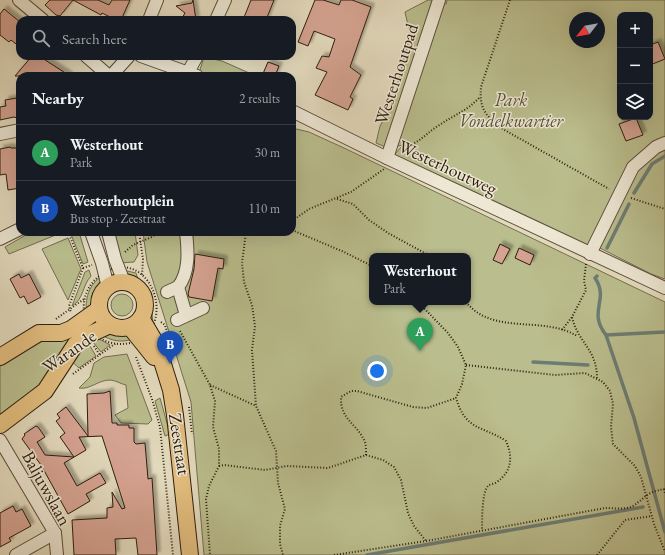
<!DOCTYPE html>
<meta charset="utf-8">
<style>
body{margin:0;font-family:"EB Garamond",serif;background:#242831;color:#f1f3f6}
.controls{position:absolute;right:12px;top:12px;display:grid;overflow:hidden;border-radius:8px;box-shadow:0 4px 16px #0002}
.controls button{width:36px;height:36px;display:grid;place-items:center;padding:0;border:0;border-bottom:1px solid #363941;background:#171b24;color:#f1f3f6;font:20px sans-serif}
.compass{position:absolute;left:569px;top:12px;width:36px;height:36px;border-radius:50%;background:#171b24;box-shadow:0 4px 16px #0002;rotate:239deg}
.you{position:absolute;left:377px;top:371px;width:14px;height:14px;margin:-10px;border:3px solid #fff;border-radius:50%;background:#1a73e8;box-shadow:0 0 0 6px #1a73e833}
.badge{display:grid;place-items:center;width:26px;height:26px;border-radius:50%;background:#8c9099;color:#fff;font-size:13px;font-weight:700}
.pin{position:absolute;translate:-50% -33px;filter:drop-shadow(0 1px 2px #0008)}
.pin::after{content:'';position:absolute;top:21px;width:14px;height:12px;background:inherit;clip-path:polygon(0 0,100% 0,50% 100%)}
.popup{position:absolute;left:369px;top:253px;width:102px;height:52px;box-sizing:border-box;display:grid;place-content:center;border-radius:8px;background:#171b24;filter:drop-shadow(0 1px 3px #0005);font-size:13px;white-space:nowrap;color:#9ea1a6}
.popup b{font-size:15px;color:#f1f3f6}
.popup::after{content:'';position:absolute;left:50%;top:100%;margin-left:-8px;border:8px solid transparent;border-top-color:#171b24}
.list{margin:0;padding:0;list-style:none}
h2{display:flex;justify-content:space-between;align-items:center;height:52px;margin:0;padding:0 16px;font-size:17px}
h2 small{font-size:13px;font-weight:400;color:#9ea1a6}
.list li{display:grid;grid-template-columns:26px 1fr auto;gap:12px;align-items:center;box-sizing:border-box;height:56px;padding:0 16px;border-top:1px solid #363941}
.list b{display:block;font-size:15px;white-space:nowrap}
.list p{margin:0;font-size:13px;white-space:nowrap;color:#9ea1a6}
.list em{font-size:13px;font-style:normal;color:#9ea1a6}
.icon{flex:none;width:22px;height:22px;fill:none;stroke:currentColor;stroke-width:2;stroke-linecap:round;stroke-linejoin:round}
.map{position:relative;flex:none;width:665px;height:555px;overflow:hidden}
.search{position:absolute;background:#171b24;box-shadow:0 4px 16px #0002;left:16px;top:16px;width:280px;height:44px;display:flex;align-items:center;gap:10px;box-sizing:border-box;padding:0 14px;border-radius:12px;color:#9ea1a6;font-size:15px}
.panel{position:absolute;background:#171b24;box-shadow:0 4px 16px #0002;left:16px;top:72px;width:280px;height:164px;border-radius:12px}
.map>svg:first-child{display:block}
.green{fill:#babd8d;stroke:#746e4e;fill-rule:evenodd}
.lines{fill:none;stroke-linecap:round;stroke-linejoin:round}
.stream{stroke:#6c7c73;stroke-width:3.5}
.building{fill:#d5a391;stroke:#2d1e0e;filter:url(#shadow)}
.minor-casing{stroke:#5a4d3a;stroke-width:14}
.major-casing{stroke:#2d1e0e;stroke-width:18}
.path{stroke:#2d1e0e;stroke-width:2;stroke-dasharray:1 2;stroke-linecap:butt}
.minor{stroke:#ede7d4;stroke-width:12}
.major{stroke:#e2bd7e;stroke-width:16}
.labels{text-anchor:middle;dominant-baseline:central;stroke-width:3;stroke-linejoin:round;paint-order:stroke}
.street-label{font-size:18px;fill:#2d1e0e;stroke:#ede7d4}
.park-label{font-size:18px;font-style:italic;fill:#574e34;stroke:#ede7d4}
</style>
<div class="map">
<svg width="665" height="555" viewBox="0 0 665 555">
<defs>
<filter id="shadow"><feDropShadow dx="3.5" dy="-3.5" stdDeviation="1" flood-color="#0004"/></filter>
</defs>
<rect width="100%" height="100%" fill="#e3dabd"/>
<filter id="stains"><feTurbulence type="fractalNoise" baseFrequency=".005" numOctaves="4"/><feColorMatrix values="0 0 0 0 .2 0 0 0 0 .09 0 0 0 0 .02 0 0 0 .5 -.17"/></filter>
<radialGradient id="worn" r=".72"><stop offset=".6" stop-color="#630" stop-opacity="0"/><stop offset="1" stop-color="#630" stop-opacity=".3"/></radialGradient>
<g class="green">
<path d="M428 0H435L446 4 447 0H665V279L651 274 600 248 590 249 394 155 403 145 388 148 376 143 380 126 393 103 410 34 405 12ZM620 15H650V117H620ZM575 18H599V42H575Z"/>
<polygon points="204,57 222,61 256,76 198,76"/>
<path d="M292 128 309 132 344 148 665 302V555H204L191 402 147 262 143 232H292ZM372 256H468V302H372Z"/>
<polygon points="31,232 63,232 9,254 5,247"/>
<polygon points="70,232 79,232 88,262 83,264"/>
<polygon points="111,232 135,232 138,255 134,262 120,263"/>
<polygon points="68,238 81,269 68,300 42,249"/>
<path d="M89 270 91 276C82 286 84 299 72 306L85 272Z"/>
<path d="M123 270 136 273 138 279 150 295 153 323 150 326C148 315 152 304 147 294 142 283 127 281 123 270Z"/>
<path d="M102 276 101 284 87 314C84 300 89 284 102 276Z"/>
<circle cx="122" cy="305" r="11"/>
<polygon points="79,330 44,386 0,415 0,366 37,343"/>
<path d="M109 331 124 333 133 339C121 343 111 341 100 334Z"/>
<polygon points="94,336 110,345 101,352 93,342"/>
<polygon points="87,341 96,356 79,368 69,359"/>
<path d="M127 354 152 420 148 424 121 423 115 415 128 408 126 385C121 384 115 380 110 380 98 380 90 390 79 388L90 377 94 363 104 357Z"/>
<polygon points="160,398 170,434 165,436 155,401"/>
</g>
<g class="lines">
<g class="stream">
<polyline points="634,193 652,164 665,156"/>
<polyline points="607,248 629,204"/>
<path d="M597 276 595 278C610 300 587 311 606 335L634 418 665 532"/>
<polyline points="606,335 665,332"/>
<polyline points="533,362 588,365"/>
<polyline points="367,555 643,507"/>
</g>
</g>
<g class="building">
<polygon points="50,0 98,0 109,5 112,0 130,0 121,20 116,20 102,13 101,15 73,0 60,16 56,15 45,5"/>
<polygon points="193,0 196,20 181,20 185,13 176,6 192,3"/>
<polygon points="251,0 274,0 266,20 243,20"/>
<polygon points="315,0 323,0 339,5 341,0 352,0 371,7 350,67 361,75 350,97 353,99 348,110 315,95 327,72 316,68 322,56 329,57 335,39 314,31 308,46 298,42"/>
<polygon points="4,9 20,22 20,47 11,40 9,42 0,35 0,14"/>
<polygon points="658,42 665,59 650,65 650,45"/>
<polygon points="32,56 39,56 70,76 15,76"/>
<polygon points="268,62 279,66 275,76 262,76"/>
<polygon points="17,98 20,112 17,118 14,117 0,120 0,107 6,106 5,100"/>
<polygon points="636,118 643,135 626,141 619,124"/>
<polygon points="10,147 11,148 20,148 20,188 8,190 6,174 0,175 0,149"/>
<polygon points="500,244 510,249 502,264 493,260"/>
<polygon points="519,248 534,255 530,265 515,258"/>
<polygon points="195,254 224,259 223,269 218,268 212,301 189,297 188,294 194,269"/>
<polygon points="19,274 21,278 29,274 41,297 28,304 24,296 20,298 10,279"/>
<polygon points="110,391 112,423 117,423 117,425 129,425 129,428 134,428 134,442 136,444 145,443 148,479 152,478 157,555 138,555 136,538 115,539 116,555 74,555 72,520 107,518 107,508 113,507 112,492 122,509 125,508 102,436 79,437 86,450 64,463 77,486 100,473 106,483 86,494 90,501 68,514 41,465 22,439 25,435 24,434 36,426 38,427 45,437 37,442 45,455 74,457 60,437 65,433 56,421 60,418 57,414 66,407 88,436 87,394 104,393"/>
<polygon points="13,506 16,512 22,509 31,526 9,538 11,541 0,547 0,513"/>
</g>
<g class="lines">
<g class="minor-casing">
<g id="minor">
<polyline points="19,0 43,20"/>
<polyline points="149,20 157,0"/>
<polyline points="216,20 225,0"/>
<polyline points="86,56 109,76"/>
<polyline points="141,56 197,76"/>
<polyline points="111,76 129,56"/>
<polyline points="186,76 197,56"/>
<polyline points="292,111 387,158 665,288"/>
<polyline points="0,134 20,130"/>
<polyline points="387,158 439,0"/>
<polyline points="91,232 102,263 108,287"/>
<polyline points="108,232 115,259 124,282"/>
<polyline points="0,239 20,229"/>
<polyline points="590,254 633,167 656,147 665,143"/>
<polyline points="167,292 178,287"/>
<path d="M186 315 178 287C190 272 188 250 186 232"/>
<polyline points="177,320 203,308"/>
<polyline points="0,440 55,533 57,555"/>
<polyline points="16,555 55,533"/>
</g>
</g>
<g class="major-casing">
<g id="major">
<circle cx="122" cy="305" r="23"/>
<polyline points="141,318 157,345 171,390 175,415 190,555"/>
<polyline points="130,327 154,357"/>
<polyline points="0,357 39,333 61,333 71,329 99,309"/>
<polyline points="0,425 45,391 75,345 86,336 110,325"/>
</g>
</g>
<g class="path">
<path d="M510 0 481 87C479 108 485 115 501 128L609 189"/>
<path d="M403 147C418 145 426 133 438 126 452 116 467 111 479 98"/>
<polyline points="631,198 665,209"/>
<polyline points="337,199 353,204 369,220 388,233 430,256"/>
<polyline points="292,221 309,209 351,192 384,169"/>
<polyline points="292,230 344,252 372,266"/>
<polyline points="68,232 83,268 69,306 71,313"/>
<polyline points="139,232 143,259 142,275"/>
<polyline points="246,232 242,263 244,282 252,305 255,326 252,350 256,406 276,451 278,483 285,509 280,526 280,544 283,555"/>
<polyline points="125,252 133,245 154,236"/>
<path d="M586 264 584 281 586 290 572 317C578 343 597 349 597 378"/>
<path d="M118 267C160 264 173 334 130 343 81 353 62 283 118 267Z"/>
<polyline points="83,268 92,265"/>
<path d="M418 302 448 333 458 347 466 365 462 384 456 398C466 431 481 425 506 441 513 457 512 471 497 482 494 484 490 484 488 486 482 492 482 520 482 530"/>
<path d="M466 302C493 336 543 315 577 336"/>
<polyline points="56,319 84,299"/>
<polyline points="161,322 165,325 168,335"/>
<polyline points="562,330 572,317"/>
<polyline points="180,331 210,385 215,401 213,427 219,449 219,466 209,486 206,499 210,555"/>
<polyline points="94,346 100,355"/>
<polyline points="136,357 152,399 160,427 173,555"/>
<polyline points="466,365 555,375 585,373 603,382 610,391 613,404 611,427 613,444 635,466 641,477 654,524 665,552"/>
<polyline points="73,374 116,343"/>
<polyline points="210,385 256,406"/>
<polyline points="189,407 192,434"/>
<path d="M366 455C366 451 366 445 365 442 357 423 340 420 341 397L351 391H357L413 407 427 408 456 398"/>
<polyline points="219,466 224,465 265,470 287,466 328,468 366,455 383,460 394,467 401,480 408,513 414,526 426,541"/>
<polyline points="664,489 665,494"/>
<path d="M334 555 426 541 605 508C613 508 625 510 633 506 647 497 645 492 665 489"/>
<polyline points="597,555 625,520 652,516"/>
</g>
<use href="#minor" class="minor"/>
<use href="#major" class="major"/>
</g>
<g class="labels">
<g class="street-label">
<text transform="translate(396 74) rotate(-72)">Westerhoutpad</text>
<text transform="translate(448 167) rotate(25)">Westerhoutweg</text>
<text transform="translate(69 351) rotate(-35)">Warande</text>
<text transform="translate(180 444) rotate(81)">Zeestraat</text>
<text transform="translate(47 488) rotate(61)">Baljuwslaan</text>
</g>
<g class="park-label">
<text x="511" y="99">Park<tspan x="511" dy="21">Vondelkwartier</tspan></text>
</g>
</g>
<rect width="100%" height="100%" filter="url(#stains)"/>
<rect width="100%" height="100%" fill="url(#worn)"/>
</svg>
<div class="controls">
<button>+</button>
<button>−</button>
<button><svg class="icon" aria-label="layers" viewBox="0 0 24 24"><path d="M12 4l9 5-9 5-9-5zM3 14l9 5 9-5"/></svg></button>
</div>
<svg class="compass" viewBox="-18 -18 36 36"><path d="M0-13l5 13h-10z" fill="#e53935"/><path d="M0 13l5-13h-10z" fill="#9ea1a6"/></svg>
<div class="you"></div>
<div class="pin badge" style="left:420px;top:351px;background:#2e9e5b">A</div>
<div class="popup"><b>Westerhout</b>Park</div>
<div class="pin badge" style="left:170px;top:364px;background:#1a4fb4">B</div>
<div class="search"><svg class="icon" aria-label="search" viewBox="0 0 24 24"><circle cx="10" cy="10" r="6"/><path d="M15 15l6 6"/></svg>Search here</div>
<section class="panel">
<h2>Nearby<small>2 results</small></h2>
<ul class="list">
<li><span class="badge" style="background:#2e9e5b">A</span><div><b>Westerhout</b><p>Park</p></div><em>30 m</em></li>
<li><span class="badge" style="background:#1a4fb4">B</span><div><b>Westerhoutplein</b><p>Bus stop · Zeestraat</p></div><em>110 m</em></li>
</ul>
</section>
</div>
